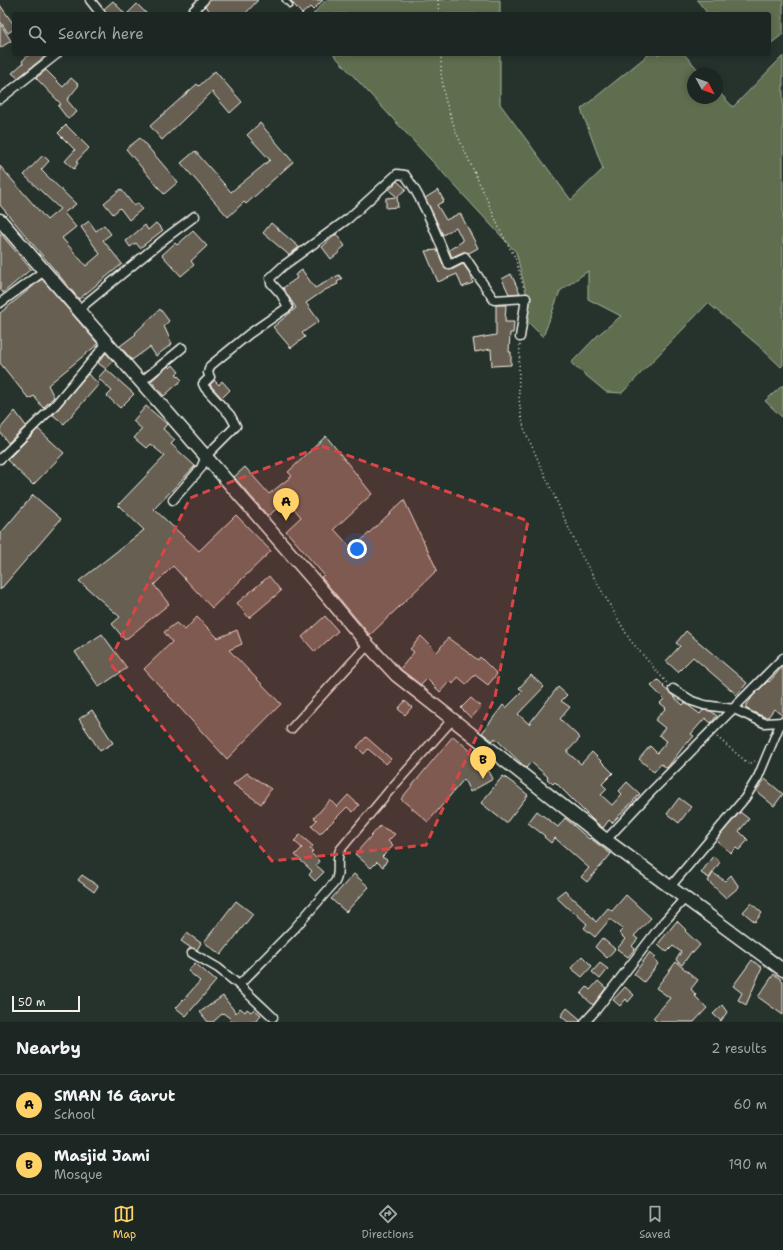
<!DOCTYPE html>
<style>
body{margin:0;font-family:"Shantell Sans",sans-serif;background:#252e2a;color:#f1f3f6}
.compass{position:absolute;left:687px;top:68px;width:36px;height:36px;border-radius:50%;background:#1c2622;box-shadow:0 2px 6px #0003;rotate:131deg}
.scale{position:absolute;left:12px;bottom:10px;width:68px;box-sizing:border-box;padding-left:4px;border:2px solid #f4f1e8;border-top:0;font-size:11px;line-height:14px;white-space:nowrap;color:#f4f1e8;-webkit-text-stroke:3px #26332d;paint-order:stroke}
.you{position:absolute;left:357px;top:549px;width:14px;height:14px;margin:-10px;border:3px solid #fff;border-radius:50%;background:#1a73e8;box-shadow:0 0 0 6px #1a73e833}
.badge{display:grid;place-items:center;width:26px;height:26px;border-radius:50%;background:#ffd166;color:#111;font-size:13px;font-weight:700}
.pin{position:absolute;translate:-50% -33px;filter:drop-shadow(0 1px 2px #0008)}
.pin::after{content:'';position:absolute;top:21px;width:14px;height:12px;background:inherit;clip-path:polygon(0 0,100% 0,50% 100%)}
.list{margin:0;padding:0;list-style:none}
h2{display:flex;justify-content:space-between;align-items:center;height:52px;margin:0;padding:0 16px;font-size:17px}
h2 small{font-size:13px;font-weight:400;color:#a0a5a5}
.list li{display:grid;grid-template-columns:26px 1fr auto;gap:12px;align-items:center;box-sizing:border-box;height:60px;padding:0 16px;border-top:1px solid #3a4340}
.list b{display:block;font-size:15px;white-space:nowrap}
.list p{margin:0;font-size:13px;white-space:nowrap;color:#a0a5a5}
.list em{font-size:13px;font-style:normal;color:#a0a5a5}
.icon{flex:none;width:22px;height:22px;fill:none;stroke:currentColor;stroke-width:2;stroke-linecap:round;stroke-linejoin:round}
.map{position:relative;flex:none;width:783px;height:1022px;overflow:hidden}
.search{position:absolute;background:#1c2622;box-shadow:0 2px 6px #0003;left:12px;right:12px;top:12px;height:44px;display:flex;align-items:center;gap:10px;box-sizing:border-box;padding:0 14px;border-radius:4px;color:#a0a5a5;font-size:15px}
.sheet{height:172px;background:#1c2622}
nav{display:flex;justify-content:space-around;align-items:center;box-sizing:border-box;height:56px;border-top:1px solid #3a4340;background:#1c2622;font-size:11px;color:#a0a5a5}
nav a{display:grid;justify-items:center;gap:2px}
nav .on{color:#ffd166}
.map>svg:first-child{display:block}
.green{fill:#5e6e50;stroke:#a9b09c}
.building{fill:#685e52;stroke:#f4f1e8}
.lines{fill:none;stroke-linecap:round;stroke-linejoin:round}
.lane-casing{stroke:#f4f1e8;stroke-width:7}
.street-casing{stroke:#f4f1e8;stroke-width:11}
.primary-casing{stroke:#f4f1e8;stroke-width:15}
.path{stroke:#f4f1e8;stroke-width:1.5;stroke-dasharray:1 3;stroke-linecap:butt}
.lane{stroke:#26332d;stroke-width:4}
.street{stroke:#26332d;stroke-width:8}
.primary{stroke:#26332d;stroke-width:12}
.marked{fill:#da4645;fill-opacity:0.2;stroke:#da4645;stroke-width:3;stroke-dasharray:8 5;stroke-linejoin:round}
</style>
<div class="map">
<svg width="783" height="1022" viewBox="0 0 783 1022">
<rect width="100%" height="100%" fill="#26332d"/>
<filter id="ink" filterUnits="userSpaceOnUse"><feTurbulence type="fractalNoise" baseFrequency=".025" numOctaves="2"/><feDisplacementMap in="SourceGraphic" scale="8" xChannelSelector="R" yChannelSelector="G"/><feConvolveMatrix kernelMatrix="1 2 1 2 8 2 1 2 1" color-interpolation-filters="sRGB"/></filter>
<g filter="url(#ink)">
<g class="green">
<polygon points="326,0 500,0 500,14 313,14"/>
<polygon points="697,0 783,0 783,34 769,45 769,14 708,14"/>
<polygon points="333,54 500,54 500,104 571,200 603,169 581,109 649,54 684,54 702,74 693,74 693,98 717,98 717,90 733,107 783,56 783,365 781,367 759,346 708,303 622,393 606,392 571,363 598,335 621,316 588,299 588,271 560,291 543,337 526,320 527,296 516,252"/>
<polygon points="783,385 783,418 765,401"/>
</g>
<g class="building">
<polygon points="209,0 258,0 245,14 213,14 205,6"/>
<polygon points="290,0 323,0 313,10 310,7 302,14"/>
<polygon points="113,1 125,14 106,14 104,9"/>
<polygon points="137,4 147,14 127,14"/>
<polygon points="0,5 14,25 14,29 8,33 0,21"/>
<polygon points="0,23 11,41 0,48"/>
<polygon points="30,54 48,54 18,78 12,73 23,63 22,61"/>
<polygon points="46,70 63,87 71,78 79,85 67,100 77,112 68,119 58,106 61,104 36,78"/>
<polygon points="215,71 242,102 230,113 212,92 162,140 150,126 197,84 199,86"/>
<polygon points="260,123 293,162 246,204 244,202 228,217 181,163 195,151 231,192 270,160 247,135"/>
<polygon points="66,125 89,148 76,162 78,163 74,169 65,161 75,150 58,133"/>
<polygon points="140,138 178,182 164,194 126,149"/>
<polygon points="43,155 49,161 41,170 76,204 64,213 76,227 62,238 86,266 100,254 81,227 89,221 96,231 104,225 111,234 103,240 122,264 79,299 0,205 0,166 47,220 60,209 24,175"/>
<polygon points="397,181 406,189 397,197 389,190"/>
<polygon points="121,189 134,206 138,203 142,209 129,220 120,208 113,214 104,203"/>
<polygon points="438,190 444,201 437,205 446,220 460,213 478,248 469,253 465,252 463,252 452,257 449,250 463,241 456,227 443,235 425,198"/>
<polygon points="397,197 398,207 386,208 386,198"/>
<polygon points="156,223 163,230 140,248 136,243 130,247 126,241 145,225 148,230"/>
<polygon points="271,223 299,247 289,255 263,233"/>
<polygon points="193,231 207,246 191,261 194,265 181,276 162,255 175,243 177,245"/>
<polygon points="0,233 31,269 3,293 0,289"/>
<polygon points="336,234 345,246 339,251 340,252 331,259 322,247"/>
<polygon points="437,250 445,269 451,270 463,264 471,275 473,283 462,287 457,274 438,282 425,251"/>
<polygon points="302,270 315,288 339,275 342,279 337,282 338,284 325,290 306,303 319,321 302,333 305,337 291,348 273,327 296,308 283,288 297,278 295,275"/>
<polygon points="511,274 520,293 509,294 502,279"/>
<polygon points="42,279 98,344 48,385 54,397 43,408 34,396 29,399 0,363 0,313"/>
<polygon points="496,305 506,305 505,322 514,322 513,333 510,333 509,352 511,352 511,365 492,366 491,349 475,352 473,339 496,335"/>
<polygon points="160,309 169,321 164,326 172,344 156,356 150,347 132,360 120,346 136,334 135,333"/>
<polygon points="106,353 113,361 106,369 98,363"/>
<polygon points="173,365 179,372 176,374 182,380 164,396 151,381 168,366 170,368"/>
<polygon points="106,369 134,394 120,408 107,396 112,391 98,378"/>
<polygon points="88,374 99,384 64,424 53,415"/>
<polygon points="214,380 219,385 222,381 230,390 222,398 210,385"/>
<polygon points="146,406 167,424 163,429 175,440 171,444 195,466 154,509 199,551 236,515 271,551 212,608 173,566 154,585 169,604 125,640 112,624 120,617 79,581 144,530 118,505 165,456 150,444 146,448 134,438 142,429 133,421"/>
<polygon points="15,411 26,426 8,443 0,432 0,429"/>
<polygon points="38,429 64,453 33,485 7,460"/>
<polygon points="326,436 372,494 334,529 352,549 404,500 437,570 370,635 321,577 324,575 286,531 301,517 287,500 268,516 234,477 245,467 269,494 292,476 288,472"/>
<polygon points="33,495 61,519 0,590 0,534"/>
<polygon points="269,576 281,591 249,618 237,603"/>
<polygon points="325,616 338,631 315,652 302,637"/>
<polygon points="197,617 218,638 237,630 242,644 229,650 281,704 227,759 144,669 172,642 164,632 176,623 185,630"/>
<polygon points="686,631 747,683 737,695 693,657 678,672 666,661 680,646 676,643"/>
<polygon points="102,634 127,668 99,687 75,652"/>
<polygon points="421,636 437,652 448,638 478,660 480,657 497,674 488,685 475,675 466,684 458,677 453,684 450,681 440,692 427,679 421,685 400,669 414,652 410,649"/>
<polygon points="783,666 783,716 774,709 768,717 765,717 750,711 745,707 753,696 768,681 769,682"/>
<polygon points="531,675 544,687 518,714 529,724 558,687 567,695 561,701 570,707 560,719 580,738 567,752 581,764 592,752 613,773 602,784 607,789 601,795 612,805 622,794 619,791 627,782 640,794 612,823 609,820 603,828 593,820 555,782 553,784 547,779 548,777 531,762 526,768 495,738 493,741 482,733 503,705 506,708 523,691 519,688"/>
<polygon points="658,680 664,686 663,687 683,705 685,703 700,714 703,710 711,711 717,716 711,723 705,718 691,734 694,736 688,743 687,742 667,768 661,764 654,772 639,759 650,746 657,753 667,741 659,735 665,728 655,720 666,708 660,703 664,699 651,686"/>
<polygon points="471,698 481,707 471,718 461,708"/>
<polygon points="405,701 412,707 405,715 398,709"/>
<polygon points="92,710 113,743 100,751 79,719"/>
<polygon points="453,736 480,759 486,772 489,771 493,779 470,792 464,779 428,822 401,799"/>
<polygon points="366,737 391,759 386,764 368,749 364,754 357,747"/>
<polygon points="247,773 271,789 261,804 233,784"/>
<polygon points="503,776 517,786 528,795 506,823 481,803"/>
<polygon points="765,779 783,794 774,806 756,791"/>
<polygon points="348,795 359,805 353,812 347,807 320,834 311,826 317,820 314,818 330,800 337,807"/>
<polygon points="679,798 691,807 679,823 667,814"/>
<polygon points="537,811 558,827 565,818 589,839 590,838 611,854 587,882 581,877 589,868 581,861 555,838 551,843 544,837 545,836 528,823"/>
<polygon points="740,812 749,819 739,831 748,840 739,850 736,848 731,853 716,840"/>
<polygon points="380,826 395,834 388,841 393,846 382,857 387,860 383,867 377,862 371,868 355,854"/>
<polygon points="300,835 313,846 310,849 313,851 311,853 319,861 316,865 324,872 315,881 309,875 312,871 295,855 302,848 294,841"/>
<polygon points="713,856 720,862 709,878 701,873"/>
<polygon points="713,873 725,881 731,875 739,887 726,898 708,881"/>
<polygon points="354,874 369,887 346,912 331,899"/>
<polygon points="82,875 98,886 94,892 78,880"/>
<polygon points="565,890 573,899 574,899 580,904 596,922 608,908 612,911 626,895 651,918 634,936 638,939 632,946 635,949 628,957 617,949 625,939 619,933 623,929 610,919 595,937 584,928 587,924 573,911 572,912 556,897"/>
<polygon points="236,901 253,914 221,955 204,942"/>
<polygon points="751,903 762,913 755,922 743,912"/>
<polygon points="677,921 686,930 685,931 700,945 693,953 692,951 682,965 676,960 681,952 673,946 667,952 658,944"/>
<polygon points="187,933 201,943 197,950 191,948 181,941"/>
<polygon points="602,938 615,949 607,958 595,947"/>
<polygon points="650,952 656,957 654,959 658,964 644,982 634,974"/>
<polygon points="582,956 592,966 582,977 571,968"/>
<polygon points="752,960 762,968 746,1005 738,1000 742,993 733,986"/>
<polygon points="676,962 698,980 691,989 696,995 695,996 707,1008 694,1022 657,1022 653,1018 670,998 656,988"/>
<polygon points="195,963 216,981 186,1016 176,1008 200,981 188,971"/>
<polygon points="600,963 608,969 600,979 592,972"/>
<polygon points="774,974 783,981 783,1015 758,997"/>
<polygon points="598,981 606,988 593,1005 581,994 587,987 590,990"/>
<polygon points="625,987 634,995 628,1002 626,999 620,1006 613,1000"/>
<polygon points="223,996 236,1013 240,1008 245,1012 247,1009 251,1012 254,1009 261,1015 255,1022 229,1022 231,1019 223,1013 213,1022 208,1022 200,1012"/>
<polygon points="722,1005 727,1012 721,1021 713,1014"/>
<polygon points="567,1008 580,1019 580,1022 568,1022 561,1016"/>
</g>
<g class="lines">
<g class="lane-casing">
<polyline id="lane" points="285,0 290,5"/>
</g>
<g class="street-casing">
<g id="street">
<polyline points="90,0 101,14"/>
<polyline points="190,14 204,0"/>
<polyline points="0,99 57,54"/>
<polyline points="0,303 44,271"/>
<polyline points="78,310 167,237 195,216"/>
<polyline points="141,382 182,348"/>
<polyline points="0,459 55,405 107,343"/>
<path d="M173 500 201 468 206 456 236 426 230 415 205 388 203 384 210 377 208 373 210 366 249 334 288 307 281 294 271 283 270 278 283 266 349 218 397 174 405 175C425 202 436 234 449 265L465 257 494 300 526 298 520 337"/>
<polyline points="673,689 692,701 704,705 734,709 764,723 783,722"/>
<polyline points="291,729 368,645"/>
<polyline points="606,840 649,794 783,658"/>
<polyline points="670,887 745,798 758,777 781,722"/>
<polyline points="192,953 218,968 239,985 273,1017"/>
<path d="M239 985 294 929 335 882C341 872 335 861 340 850L389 791 452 720"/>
<polyline points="585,1022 596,1010 662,924 685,898"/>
</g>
</g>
<g class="primary-casing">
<polyline id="primary" points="0,220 316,583 368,645 396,675 606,840 783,970"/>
</g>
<g class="path">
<polyline points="438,0 439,14"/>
<polyline points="441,54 441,73 445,99 456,132 488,202 501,232 515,257 524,289"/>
<path d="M520 345C519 376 516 401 525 431L580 553 630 640 667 683"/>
<polyline points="717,737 749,764 755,761"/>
</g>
<use href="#lane" class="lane"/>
<use href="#street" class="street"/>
<use href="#primary" class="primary"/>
</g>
</g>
<path class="marked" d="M322 446 528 521 495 697 426 845 272 861 109 662 190 498Z"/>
</svg>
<svg class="compass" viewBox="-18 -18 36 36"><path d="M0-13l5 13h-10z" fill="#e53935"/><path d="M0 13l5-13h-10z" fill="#a0a5a5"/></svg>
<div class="scale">50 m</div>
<div class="you"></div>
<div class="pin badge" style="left:286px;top:521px">A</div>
<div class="pin badge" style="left:483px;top:779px">B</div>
<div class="search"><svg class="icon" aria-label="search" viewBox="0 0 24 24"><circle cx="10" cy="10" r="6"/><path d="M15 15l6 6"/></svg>Search here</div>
</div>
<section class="sheet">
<h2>Nearby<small>2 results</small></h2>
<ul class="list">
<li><span class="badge">A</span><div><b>SMAN 16 Garut</b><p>School</p></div><em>60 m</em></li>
<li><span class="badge">B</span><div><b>Masjid Jami</b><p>Mosque</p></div><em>190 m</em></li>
</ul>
</section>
<nav>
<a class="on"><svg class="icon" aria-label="map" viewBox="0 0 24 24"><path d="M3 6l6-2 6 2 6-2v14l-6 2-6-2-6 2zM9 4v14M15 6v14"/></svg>Map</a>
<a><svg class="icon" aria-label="directions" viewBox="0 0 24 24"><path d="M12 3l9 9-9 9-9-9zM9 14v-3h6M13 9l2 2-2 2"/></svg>Directions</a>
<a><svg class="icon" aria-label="saved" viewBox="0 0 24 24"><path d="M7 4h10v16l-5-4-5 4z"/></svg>Saved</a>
</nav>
